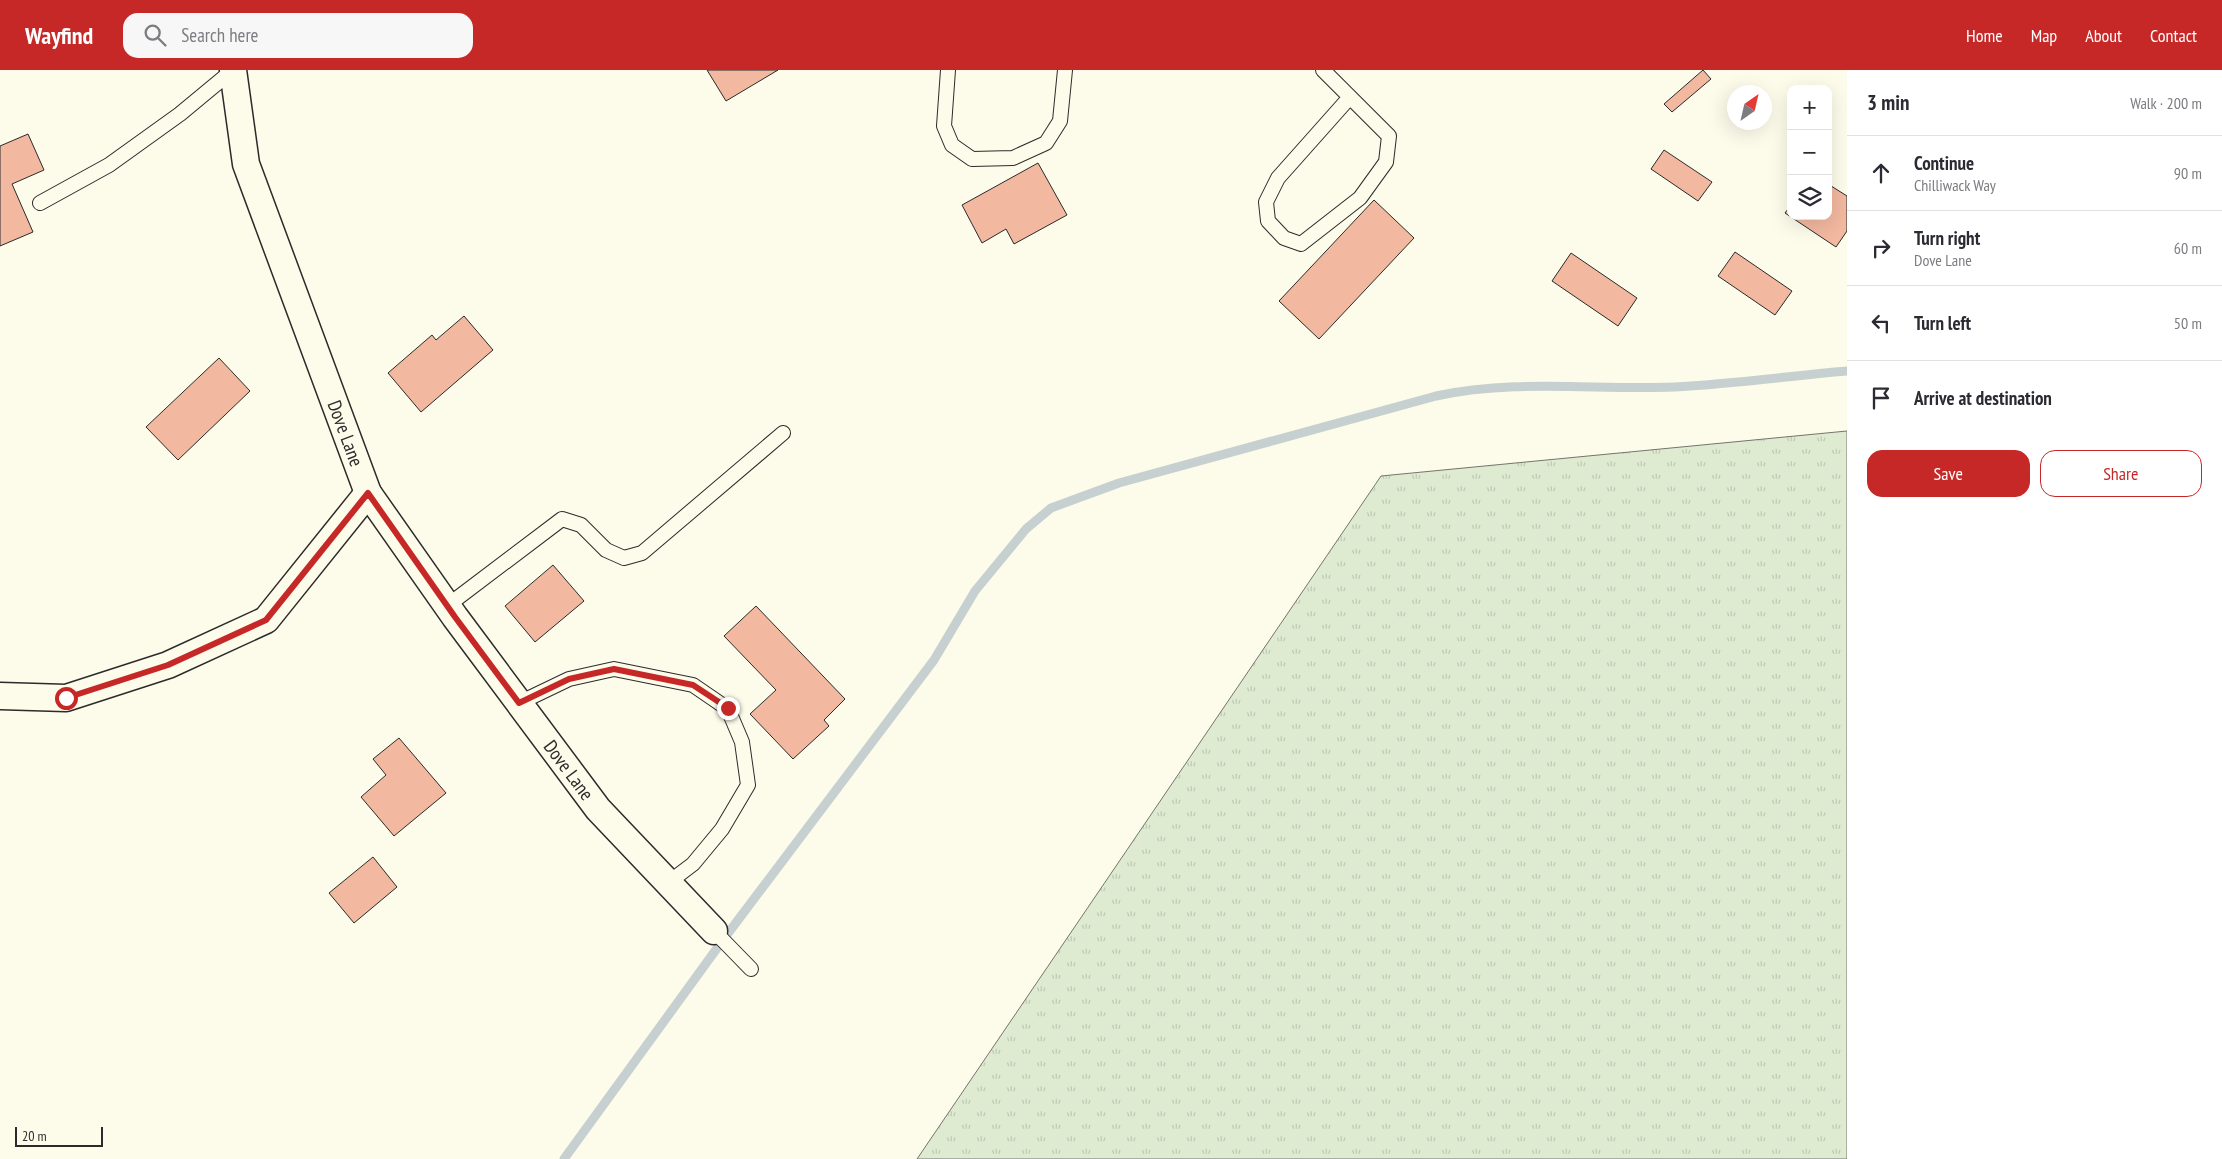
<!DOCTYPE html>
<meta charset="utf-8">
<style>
body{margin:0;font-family:"PT Sans Narrow",sans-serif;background:#f7f7f7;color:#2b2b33}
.controls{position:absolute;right:15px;top:15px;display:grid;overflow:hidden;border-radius:10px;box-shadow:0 5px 20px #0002}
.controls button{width:45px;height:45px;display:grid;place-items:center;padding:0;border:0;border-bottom:1px solid #e1e1e2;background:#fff;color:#2b2b33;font:25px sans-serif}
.compass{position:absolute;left:1727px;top:15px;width:45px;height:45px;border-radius:50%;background:#fff;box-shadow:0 5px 20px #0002;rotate:34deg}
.scale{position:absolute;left:15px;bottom:12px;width:88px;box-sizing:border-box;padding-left:5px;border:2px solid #2b2b2b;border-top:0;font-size:14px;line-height:18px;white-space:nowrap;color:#2b2b2b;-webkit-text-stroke:4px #fdfbea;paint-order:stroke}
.stop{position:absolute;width:15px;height:15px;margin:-11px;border:4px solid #c62828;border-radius:50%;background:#fff}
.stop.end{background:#c62828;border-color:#fff;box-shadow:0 1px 5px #0008}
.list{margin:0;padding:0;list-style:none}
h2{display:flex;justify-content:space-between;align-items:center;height:65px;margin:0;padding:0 20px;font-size:21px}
h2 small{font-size:16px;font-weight:400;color:#7c7c81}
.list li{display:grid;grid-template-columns:32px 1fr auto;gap:15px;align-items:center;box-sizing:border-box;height:75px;padding:0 20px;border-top:1px solid #e1e1e2}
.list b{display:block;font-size:19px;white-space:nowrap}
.list p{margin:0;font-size:16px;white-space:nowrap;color:#7c7c81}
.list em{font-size:16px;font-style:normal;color:#7c7c81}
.actions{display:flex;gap:10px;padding:15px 20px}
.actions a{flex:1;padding:11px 0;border:1px solid #c62828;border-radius:15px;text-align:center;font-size:18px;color:#c62828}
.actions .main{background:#c62828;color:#fff}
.icon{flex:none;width:28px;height:28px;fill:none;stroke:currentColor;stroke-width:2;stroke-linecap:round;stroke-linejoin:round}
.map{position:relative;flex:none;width:1847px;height:1089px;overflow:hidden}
header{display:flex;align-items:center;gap:30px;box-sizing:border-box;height:70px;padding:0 25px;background:#c62828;color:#fff}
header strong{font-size:24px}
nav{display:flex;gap:28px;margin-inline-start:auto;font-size:18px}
.search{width:350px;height:45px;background:#f7f7f7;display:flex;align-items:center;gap:12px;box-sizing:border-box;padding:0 18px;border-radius:15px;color:#7c7c81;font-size:19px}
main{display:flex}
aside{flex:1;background:#fff}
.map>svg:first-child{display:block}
.grass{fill:url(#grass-tufts);stroke:#74746e}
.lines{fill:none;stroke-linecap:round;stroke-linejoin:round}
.stream{stroke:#c7d0d0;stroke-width:9}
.building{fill:#f2b8a0;stroke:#2b2b2b}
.service-casing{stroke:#2b2b2b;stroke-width:16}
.minor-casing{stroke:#2b2b2b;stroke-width:29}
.service{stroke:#fdfbea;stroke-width:14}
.minor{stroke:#fdfbea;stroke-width:26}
.route{stroke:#c62828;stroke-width:6}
.labels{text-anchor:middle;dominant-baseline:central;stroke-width:4;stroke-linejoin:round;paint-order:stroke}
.street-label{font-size:19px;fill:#2b2b2b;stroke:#fdfbea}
</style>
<header>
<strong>Wayfind</strong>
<div class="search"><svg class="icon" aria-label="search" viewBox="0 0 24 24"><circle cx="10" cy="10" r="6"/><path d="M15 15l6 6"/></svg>Search here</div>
<nav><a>Home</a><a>Map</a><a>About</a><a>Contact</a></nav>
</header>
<main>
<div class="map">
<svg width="1847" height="1089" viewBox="0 0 1847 1089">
<defs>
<pattern id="grass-tufts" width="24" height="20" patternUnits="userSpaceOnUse" patternTransform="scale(1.25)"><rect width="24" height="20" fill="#deebd1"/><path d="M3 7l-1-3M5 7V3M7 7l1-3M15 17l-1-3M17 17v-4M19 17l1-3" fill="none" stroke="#bfcab4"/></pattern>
</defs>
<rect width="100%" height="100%" fill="#fdfbea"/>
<polygon class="grass" points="1847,361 1847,1089 917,1089 1381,406"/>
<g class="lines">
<path class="stream" d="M564 1089 723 870 934 590 975 521 1026 459 1051 438 1119 413 1436 326C1514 309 1594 320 1674 317 1731 314 1789 306 1847 301"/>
</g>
<g class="building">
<polygon points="707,0 778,0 726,31"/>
<polygon points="1703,0 1711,9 1672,42 1664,34"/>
<polygon points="28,64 44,100 12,114 33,162 0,176 0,76"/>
<polygon points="1664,80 1712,112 1698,131 1651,99"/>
<polygon points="1038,93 1067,145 1014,174 1006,159 982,173 962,135"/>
<polygon points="1828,114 1847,126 1847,161 1836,177 1785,143 1791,135 1791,146 1828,146"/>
<polygon points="1374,130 1414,168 1319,269 1279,231"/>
<polygon points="1735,182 1792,221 1775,245 1718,206"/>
<polygon points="1571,183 1637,228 1618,256 1552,211"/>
<polygon points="464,246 493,280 421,342 388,303 432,265 436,270"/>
<polygon points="219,288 250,321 178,390 146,357"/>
<polygon points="553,495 584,531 535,572 505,536"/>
<polygon points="756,536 845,629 824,650 829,656 793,689 750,644 776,620 724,566"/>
<polygon points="399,668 446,723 394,766 361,727 386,705 373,689"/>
<polygon points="373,787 397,817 354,853 329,823"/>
</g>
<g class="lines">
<g class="service-casing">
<g id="service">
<polyline points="948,0 944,56 952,75 972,89 1013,88 1046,73 1060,51 1065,0"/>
<polyline points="1323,0 1389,66 1386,92 1360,128 1301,174 1284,168 1268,151 1266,132 1278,108 1350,27"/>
<polyline points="40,133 109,95 180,44 233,0"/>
<polyline points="447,536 562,449 581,455 606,480 624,488 642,483 783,363"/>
<polyline points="519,633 569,609 614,599 693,615 728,639 742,672 748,715 722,759 693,794 668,813"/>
<polyline points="714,861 751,899"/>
</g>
</g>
<g class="minor-casing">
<g id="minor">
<path id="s1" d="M233 0 246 94 368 423 455 547 598 739 714 861"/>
<polyline points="0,626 66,628 168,595 266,550 368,423"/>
</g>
</g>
<use href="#service" class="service"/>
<use href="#minor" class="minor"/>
</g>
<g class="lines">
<polyline class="route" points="66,628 168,595 266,550 368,423 455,547 519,633 569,609 614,599 693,615 728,638"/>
</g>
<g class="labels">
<g class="street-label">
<text stroke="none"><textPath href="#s1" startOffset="382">Dove Lane</textPath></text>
<text stroke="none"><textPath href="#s1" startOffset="788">Dove Lane</textPath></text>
</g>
</g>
</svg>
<div class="controls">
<button>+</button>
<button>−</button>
<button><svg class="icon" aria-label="layers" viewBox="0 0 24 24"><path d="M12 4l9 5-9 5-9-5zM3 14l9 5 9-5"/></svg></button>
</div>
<svg class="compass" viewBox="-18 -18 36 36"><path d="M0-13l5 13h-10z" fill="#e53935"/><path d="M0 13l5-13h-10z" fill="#7c7c81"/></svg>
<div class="scale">20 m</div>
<div class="stop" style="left:66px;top:628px"></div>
<div class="stop end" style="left:728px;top:638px"></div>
</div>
<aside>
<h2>3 min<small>Walk · 200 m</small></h2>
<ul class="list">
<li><svg class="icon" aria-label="ahead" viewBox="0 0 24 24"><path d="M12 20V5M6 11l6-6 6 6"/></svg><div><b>Continue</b><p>Chilliwack Way</p></div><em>90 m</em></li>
<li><svg class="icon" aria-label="right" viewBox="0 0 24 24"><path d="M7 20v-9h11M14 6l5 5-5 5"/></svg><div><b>Turn right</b><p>Dove Lane</p></div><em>60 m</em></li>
<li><svg class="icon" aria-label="left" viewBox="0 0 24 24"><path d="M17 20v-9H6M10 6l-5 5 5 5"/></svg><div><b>Turn left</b></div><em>50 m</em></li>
<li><svg class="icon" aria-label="arrive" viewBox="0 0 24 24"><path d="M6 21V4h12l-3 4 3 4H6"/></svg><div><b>Arrive at destination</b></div></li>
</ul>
<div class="actions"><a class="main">Save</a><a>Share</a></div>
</aside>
</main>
